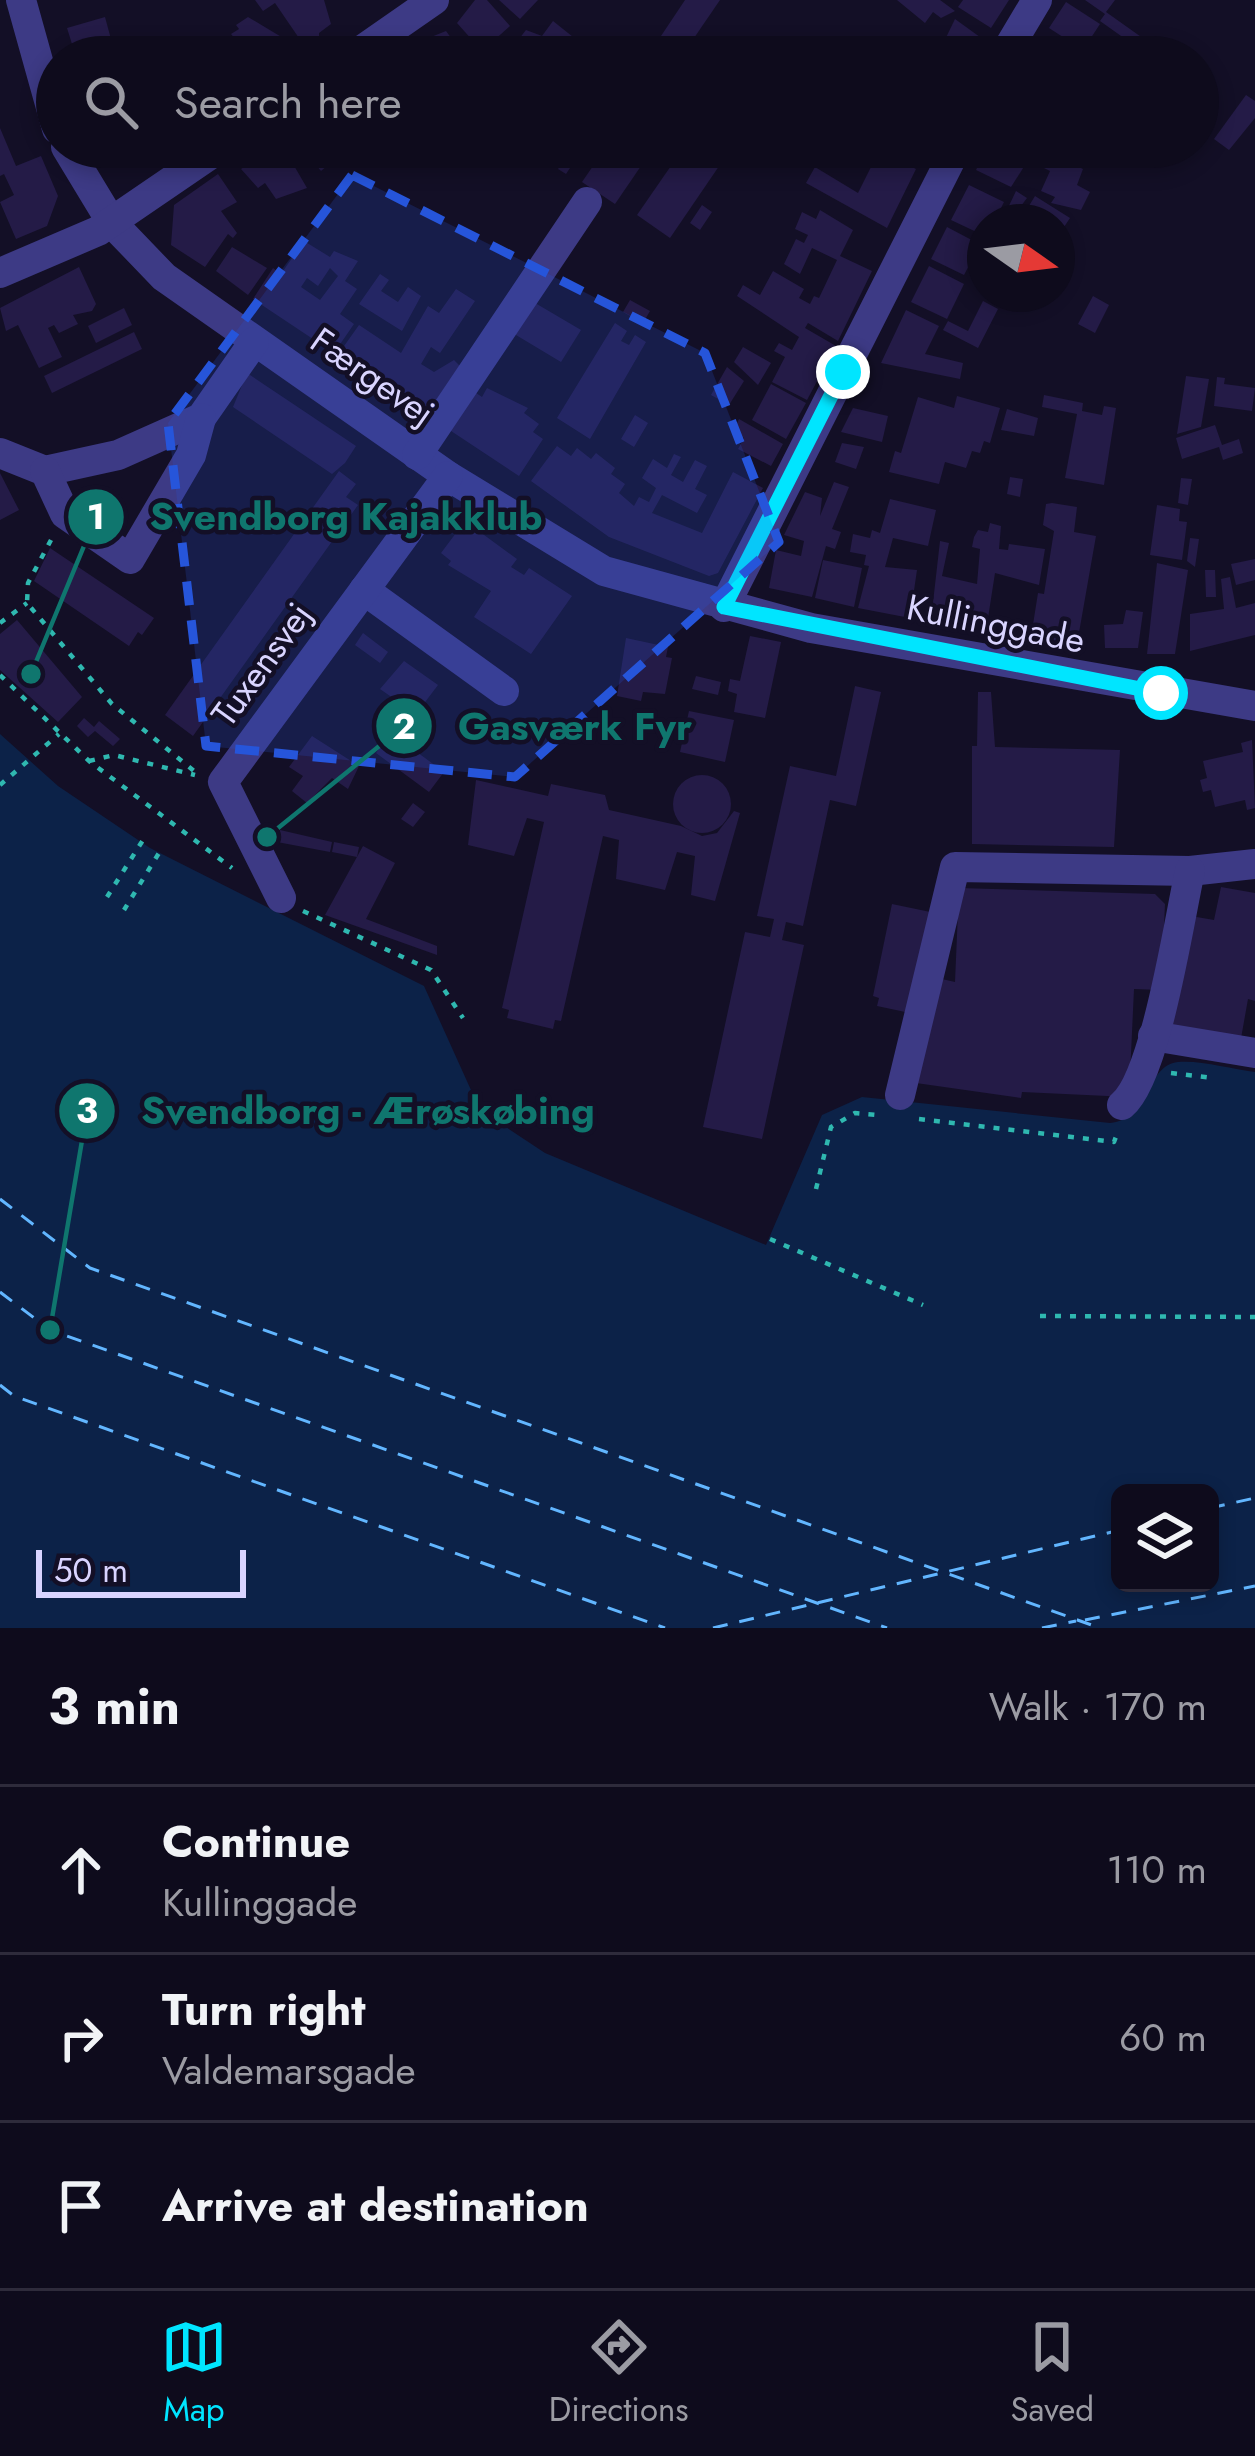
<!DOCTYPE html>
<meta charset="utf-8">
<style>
body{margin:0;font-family:Jost,sans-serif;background:#1c1929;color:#f1f3f6}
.controls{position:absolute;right:36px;bottom:36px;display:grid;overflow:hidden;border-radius:18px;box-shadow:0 6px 18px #0003}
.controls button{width:108px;height:108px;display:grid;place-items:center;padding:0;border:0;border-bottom:3px solid #2e2b3b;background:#0e0b1c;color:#f1f3f6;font:60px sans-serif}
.compass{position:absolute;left:967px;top:204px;width:108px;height:108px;border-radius:50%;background:#0e0b1c;box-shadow:0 6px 18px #0003;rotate:104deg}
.scale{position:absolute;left:36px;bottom:30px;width:210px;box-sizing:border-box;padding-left:12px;border:6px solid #d9d4ff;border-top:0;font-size:33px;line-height:42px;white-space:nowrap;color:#d9d4ff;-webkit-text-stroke:9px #130f26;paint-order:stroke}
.stop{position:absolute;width:36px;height:36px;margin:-27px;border:9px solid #00e5ff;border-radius:50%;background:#fff}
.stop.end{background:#00e5ff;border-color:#fff;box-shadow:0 3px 12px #0008}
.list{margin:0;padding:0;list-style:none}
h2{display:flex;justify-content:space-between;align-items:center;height:156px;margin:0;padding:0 48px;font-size:51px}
h2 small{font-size:39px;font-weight:400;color:#9b9ba3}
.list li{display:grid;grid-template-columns:78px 1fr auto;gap:36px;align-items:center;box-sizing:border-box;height:168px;padding:0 48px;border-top:3px solid #2e2b3b}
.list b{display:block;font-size:45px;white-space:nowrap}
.list p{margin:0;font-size:39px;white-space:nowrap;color:#9b9ba3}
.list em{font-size:39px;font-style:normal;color:#9b9ba3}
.icon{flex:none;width:66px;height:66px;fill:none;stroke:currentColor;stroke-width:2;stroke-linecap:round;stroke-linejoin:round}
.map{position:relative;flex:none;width:1255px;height:1628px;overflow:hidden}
.search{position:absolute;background:#0e0b1c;box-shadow:0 6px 18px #0003;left:36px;right:36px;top:36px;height:132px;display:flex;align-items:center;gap:30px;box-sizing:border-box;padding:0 42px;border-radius:66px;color:#9b9ba3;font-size:45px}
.sheet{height:660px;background:#0e0b1c}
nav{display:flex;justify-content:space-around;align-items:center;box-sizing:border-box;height:168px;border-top:3px solid #2e2b3b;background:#0e0b1c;font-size:33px;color:#9b9ba3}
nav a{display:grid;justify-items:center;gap:6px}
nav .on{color:#00e5ff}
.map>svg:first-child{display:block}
.water{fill:#0c2248;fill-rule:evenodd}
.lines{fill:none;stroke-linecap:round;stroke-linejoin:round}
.ferry{stroke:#62b6ff;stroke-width:3;stroke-dasharray:15 12;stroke-linecap:butt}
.building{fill:#241b47;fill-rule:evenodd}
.path{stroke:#2fb8b0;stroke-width:4.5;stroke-dasharray:6 9;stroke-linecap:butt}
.minor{stroke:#3d3a85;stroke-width:30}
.route{stroke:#00e5ff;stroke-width:15}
.marked{fill:#2655da;fill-opacity:0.2;stroke:#2655da;stroke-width:9;stroke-dasharray:24 15;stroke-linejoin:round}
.labels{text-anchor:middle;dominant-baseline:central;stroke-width:9;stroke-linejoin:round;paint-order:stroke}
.street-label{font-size:36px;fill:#d9d4ff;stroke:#130f26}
.leader{fill:none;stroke:#0f766e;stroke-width:4.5}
.callout-dot{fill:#0f766e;stroke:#130f26;stroke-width:4.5}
.mark-label{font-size:36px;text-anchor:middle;font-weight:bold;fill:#fff}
.callout-label{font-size:39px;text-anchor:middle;font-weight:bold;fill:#0f766e;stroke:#130f26;stroke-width:9;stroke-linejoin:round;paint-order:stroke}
</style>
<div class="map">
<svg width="1255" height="1628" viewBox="0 0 1255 1628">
<rect width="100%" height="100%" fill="#130f26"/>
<path class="water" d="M0 734 58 786 150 848 424 986 480 1110 545 1153 766 1245 822 1115 862 1097 1110 1123C1150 1119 1145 1066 1178 1062 1201 1060 1231 1069 1255 1072V1628H0ZM1120 1493H1210V1583H1120Z"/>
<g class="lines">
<g class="ferry">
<polyline points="0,1199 90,1268 1100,1628"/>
<polyline points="0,1292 50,1330 887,1628"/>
<polyline points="0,1385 14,1396 665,1628"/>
<polyline points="1210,1508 1255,1498"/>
<polyline points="1085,1620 1255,1586"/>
<polyline points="713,1628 1120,1530"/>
<polyline points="1042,1628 1076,1621"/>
</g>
</g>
<g class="building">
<polygon points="255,0 324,0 331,24 319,33 319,39 303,44 275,3 263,11"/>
<polygon points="475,0 487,0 510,26 482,51 457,23"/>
<polygon points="499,0 538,0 520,19"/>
<polygon points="685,0 720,0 681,57 647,57"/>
<polygon points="897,0 940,0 955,11 941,18 933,12 925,23"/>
<polygon points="963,0 1009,0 991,28 958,7"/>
<polygon points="1085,0 1115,0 1106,12 1144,39 1138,48 1100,21 1105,14"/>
<polygon points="1066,2 1100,24 1083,50 1049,28"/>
<polygon points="105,17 115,54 76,57 67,28"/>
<polygon points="248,17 293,44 284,57 265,46 250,57 194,57 210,46 215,54 236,40 231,34 239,29 236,25"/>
<polygon points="955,19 984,40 976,57 950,57 940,50"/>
<polygon points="553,21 578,41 567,55 539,57 519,39 526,30 542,36"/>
<polygon points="446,31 465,57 415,57 431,37"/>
<polygon points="1043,38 1079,57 1033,57"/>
<polygon points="886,45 902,52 917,57 880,57"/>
<polygon points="1246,95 1255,101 1255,118 1229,150 1214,139"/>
<polygon points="0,128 16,166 41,156 58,196 47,226 16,239 0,202 14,195 4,174 0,176"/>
<polygon points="301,147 349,147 321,171"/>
<polygon points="572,147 584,147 566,174 558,169"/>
<polygon points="606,147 654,147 615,204 582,182"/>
<polygon points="684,147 720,147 728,153 670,238 637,215"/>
<polygon points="987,147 1031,147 1034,151 1011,187 976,170"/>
<polygon points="1039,148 1083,169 1077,185 1090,192 1081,210 1051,203 1055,197 1041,191 1050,171 1032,162"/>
<polygon points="271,149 284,161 289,157 307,188 276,199 265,183 258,188 241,169"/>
<polygon points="879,151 916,169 887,228 806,183 815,167 858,193"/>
<polygon points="218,174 237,202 221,211 237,233 233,238 228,234 205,267 171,245 174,205"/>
<polygon points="969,185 1004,202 994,222 985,222 985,236 951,220"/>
<polygon points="1016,191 1027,198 1021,206 1027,209 1035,196 1070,218 1062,230 1057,222 1019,222 1005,214"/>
<polygon points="702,205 712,212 700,230 690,223"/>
<polygon points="820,210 853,230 840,256 872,271 838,341 808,323 805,328 836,346 807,400 772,382 785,357 774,351 779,343 792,350 799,337 737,296 743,285 760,295 773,271 804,289 799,298 810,304 814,296 819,298 837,260 812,248 800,274 784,264 796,239 804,243 808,235 795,229 802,212 816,219"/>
<polygon points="947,227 985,247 985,259 975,254 964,275 931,259"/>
<path d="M304 241 330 257 334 251 358 261 345 281 357 289 340 314 354 324 334 353 253 299 273 268 281 274ZM330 268 338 276 320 300 301 287 307 278 318 286Z"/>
<polygon points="232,247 267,268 248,295 216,271"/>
<polygon points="929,266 964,284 947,319 911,302"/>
<polygon points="79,267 96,304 92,311 73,315 78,324 59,333 54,325 48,328 62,357 39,368 18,325 6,331 0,308"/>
<polygon points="380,274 389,280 381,291 398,302 408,287 421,296 402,331 359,304"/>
<polygon points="456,289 475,301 440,353 431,347 421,364 434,372 454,360 461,367 429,417 337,356 359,325 401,353 428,306 439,313"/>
<polygon points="1093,296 1109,305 1095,333 1078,324"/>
<polygon points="530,300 581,330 561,362 511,332"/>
<polygon points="630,300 650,311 643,323 623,312"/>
<polygon points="983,301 998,309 978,348 943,330 948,321 968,331"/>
<polygon points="124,308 132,325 96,343 88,326"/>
<polygon points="906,310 939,326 925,354 963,363 960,379 881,363"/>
<polygon points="615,323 627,331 621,341 629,345 635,335 646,342 590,439 557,418"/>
<polygon points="134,332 142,349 52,393 44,376"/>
<polygon points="743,347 771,363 758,385 734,362"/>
<polygon points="727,367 744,381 729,405 711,395"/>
<polygon points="247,373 356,446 345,463 332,474 233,407"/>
<polygon points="1186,376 1209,379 1201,427 1177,434"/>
<polygon points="1217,377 1225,378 1224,384 1255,388 1252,411 1214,406"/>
<polygon points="771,384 806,403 786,439 752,420"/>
<polygon points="487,388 528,408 524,413 539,424 533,432 543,439 519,476 448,429 473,391 482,397"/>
<polygon points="1044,395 1083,403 1082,411 1102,415 1104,406 1116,408 1104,485 1065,478 1077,414 1042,407"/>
<polygon points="957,396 1000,408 990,443 984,441 980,453 972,451 966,468 945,462 939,484 889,472 895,451 901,453 918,397 954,408"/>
<polygon points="853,408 888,416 882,442 841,432"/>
<polygon points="1007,409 1038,418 1034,436 1001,430"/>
<polygon points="635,415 648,423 634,447 621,439"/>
<polygon points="739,419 783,444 771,466 738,449 744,438 733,431"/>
<polygon points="1215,425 1222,445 1239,439 1243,453 1223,460 1219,447 1182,459 1176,438"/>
<polygon points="842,443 864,447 856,469 835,462"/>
<polygon points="557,446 571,456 577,448 591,459 596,453 615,468 611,474 625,484 619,493 634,506 639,497 649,502 656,488 642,478 653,459 667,468 674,454 681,457 671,475 683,482 695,460 707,466 695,489 707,495 697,513 662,495 652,513 702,533 733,472 763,488 718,573 709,576 609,537 531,481"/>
<polygon points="339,471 356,484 346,497 358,505 193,736 165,715"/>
<polygon points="0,473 19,510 0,520"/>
<polygon points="1010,477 1023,479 1020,497 1007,494"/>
<polygon points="1181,478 1192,479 1188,505 1178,503"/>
<polygon points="834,482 849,487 832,529 841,532 835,549 826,546 812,597 769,588 776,550 801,556 804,541 784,535 805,492 822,498 820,516"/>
<polygon points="890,499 936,510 928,546 893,538 885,567 917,570 910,618 858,608 869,566 864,565 866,555 850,552 853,534 870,538 872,530 880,533"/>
<polygon points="1052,503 1077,507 1074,532 1096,536 1077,644 1031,637 1038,593 1044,594 1054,531 1043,525 1046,504"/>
<polygon points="1157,505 1180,509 1179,521 1187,522 1182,560 1150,555"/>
<polygon points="465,521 517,559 511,567 524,575 529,568 572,596 531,654 474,617 491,591 448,565 451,561 441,553"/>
<polygon points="990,523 1001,526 999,549 1008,550 1009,544 1045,549 1039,585 995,573 986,631 931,620 940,541 949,543 942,576 977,584 980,549 972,547 974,537 978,530 988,532"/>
<polygon points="1190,538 1199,539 1195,567 1187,561"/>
<polygon points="50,548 154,618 142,635 138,632 129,646 34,581"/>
<polygon points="1255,559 1255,580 1236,585 1231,564"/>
<polygon points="823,560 862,568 854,607 815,598"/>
<polygon points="1157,563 1188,570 1175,654 1147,654"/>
<polygon points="1205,570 1215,570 1216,597 1206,597"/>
<polygon points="1230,577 1236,608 1255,603 1255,635 1190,651 1190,614 1224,609 1221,579"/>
<polygon points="1126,610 1143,612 1138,648 1105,648 1104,625 1123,624"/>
<polygon points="17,620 82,697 58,722 0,670 0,634"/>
<polygon points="363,633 388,652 380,663 355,645"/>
<polygon points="750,636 781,642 765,718 734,712 737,694 728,691 730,679 740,681"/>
<polygon points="626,638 668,647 666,657 672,658 665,694 643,692 641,701 617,696"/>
<polygon points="404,661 438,685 416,714 380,689"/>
<polygon points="696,676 721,682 718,695 692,689"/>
<polygon points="855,686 881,692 856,806 830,800 803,926 786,922 782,940 804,945 762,1139 703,1127 745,932 770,937 774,919 757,916 790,766 836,776"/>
<polygon points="978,692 991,692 995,747 1120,750 1114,847 972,844 972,746 977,746"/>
<polygon points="689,711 734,720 725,762 680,752"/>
<polygon points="84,718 94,727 99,721 120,739 113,746 95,731 88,737 77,726"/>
<polygon points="391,733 444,772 429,792 376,753"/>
<polygon points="312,736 359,766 348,789 332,778 307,803 292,791 303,776 289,767"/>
<polygon points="1252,740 1255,808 1247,810 1245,800 1215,807 1211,790 1203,792 1200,780 1207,778 1203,761 1243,752 1241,743"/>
<circle cx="702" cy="804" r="29"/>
<polygon points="476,780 548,796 551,784 605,795 609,810 681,826 702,836 717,833 734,811 740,813 715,901 691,895 695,856 677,852 665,890 616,879 619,840 603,836 561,1021 555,1020 553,1029 507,1018 509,1010 502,1008 544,822 527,818 514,856 468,845"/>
<polygon points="413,803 425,812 413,827 401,819"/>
<polygon points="280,830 332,842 330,852 277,842"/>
<polygon points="334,842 359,847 357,857 332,852"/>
<polygon points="363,846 395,863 366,919 437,946 437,955 325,915"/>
<polygon points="1221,887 1255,893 1255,1001 1248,999 1240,1044 1170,1029 1191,916 1214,920"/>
<polygon points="959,888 1155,894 1165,904 1161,990 1134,989 1129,1097 1022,1092 1021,1098 909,1082 933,977 955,982"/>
<polygon points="892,904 940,914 910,1013 877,1006 879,998 873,996"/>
</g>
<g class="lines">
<g class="path">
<polyline points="51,540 28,583 27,603 112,704 194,771"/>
<polyline points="0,623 27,603"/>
<polyline points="0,675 89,761 232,868"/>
<polyline points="89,761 114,755 195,775"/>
<polyline points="0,785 59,734"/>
<polyline points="107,897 143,840"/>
<polyline points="124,910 162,848"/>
<polyline points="303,911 431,970 463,1018"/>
<polyline points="1171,1073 1214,1078"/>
<polyline points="919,1119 1114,1142 1117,1134"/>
<polyline points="816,1189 831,1127 855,1113 878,1115"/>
<polyline points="770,1239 923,1305"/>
<polyline points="1040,1316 1255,1317"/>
</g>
<g class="minor">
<polyline points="21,0 57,129"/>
<polyline points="352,57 434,0"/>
<polyline points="1003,57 1037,0"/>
<polyline points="66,147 112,223 164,277 448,476 604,571 811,628 1255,706"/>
<polyline points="0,273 98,231 221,147"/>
<polyline points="0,453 45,471 118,455 201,418 254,342"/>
<polyline points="417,455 587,202"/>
<polyline points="45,471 65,514 130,559 191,455 201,418"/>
<polyline points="364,590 504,691"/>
<polyline points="724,607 957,147"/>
<polyline points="281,898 223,782 448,476"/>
<polyline points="1153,1036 1255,1053"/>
<polyline points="900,1095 955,867 1190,871 1255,864"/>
<path d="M1122 1105C1156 1077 1179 920 1190 871"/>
</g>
</g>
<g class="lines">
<polyline class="route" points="843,372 724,607 1161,693"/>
</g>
<path class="marked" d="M352 175 705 353 779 542 515 777 206 746 168 423Z"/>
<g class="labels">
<g class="street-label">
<text transform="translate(373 376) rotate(35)">Færgevej</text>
<text transform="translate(996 623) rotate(11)">Kullinggade</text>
<text transform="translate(261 664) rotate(-54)">Tuxensvej</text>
</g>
</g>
<path class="leader" d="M31 674L96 517M267 837L404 726M50 1330L87 1111"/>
<g class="callout-dot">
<circle cx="31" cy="674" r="12"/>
<circle cx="267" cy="837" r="12"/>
<circle cx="50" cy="1330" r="12"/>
<circle cx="96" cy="517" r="30"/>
<circle cx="404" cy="726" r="30"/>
<circle cx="87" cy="1111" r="30"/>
</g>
<g class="mark-label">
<text x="96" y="529">1</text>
<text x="404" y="739">2</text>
<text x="87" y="1123">3</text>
</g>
<g class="callout-label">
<text x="346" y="530">Svendborg Kajakklub</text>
<text x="575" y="740">Gasværk Fyr</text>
<text x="368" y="1124">Svendborg - Ærøskøbing</text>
</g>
</svg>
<div class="controls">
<button><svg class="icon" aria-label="layers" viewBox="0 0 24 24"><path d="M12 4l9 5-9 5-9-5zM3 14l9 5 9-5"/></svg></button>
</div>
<svg class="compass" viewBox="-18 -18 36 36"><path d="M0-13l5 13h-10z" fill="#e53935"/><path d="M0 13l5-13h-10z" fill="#9b9ba3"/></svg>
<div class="scale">50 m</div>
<div class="stop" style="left:1161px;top:693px"></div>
<div class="stop end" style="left:843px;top:372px"></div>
<div class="search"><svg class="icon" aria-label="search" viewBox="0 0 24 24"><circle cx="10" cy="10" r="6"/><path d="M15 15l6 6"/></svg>Search here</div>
</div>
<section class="sheet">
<h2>3 min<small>Walk · 170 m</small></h2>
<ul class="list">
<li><svg class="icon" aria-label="ahead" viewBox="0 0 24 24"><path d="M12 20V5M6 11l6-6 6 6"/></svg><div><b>Continue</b><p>Kullinggade</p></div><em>110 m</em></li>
<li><svg class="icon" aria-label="right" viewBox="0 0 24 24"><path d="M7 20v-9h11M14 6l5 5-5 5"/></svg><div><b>Turn right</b><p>Valdemarsgade</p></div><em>60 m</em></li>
<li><svg class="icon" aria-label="arrive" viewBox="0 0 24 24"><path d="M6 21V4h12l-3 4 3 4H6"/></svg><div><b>Arrive at destination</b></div></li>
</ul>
</section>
<nav>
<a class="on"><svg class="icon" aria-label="map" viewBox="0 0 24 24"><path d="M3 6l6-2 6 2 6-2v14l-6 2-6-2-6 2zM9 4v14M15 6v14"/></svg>Map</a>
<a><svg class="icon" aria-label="directions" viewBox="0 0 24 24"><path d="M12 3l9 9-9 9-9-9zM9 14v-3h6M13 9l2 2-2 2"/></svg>Directions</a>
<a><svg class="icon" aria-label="saved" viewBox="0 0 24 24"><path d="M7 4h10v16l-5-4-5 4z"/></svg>Saved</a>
</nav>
